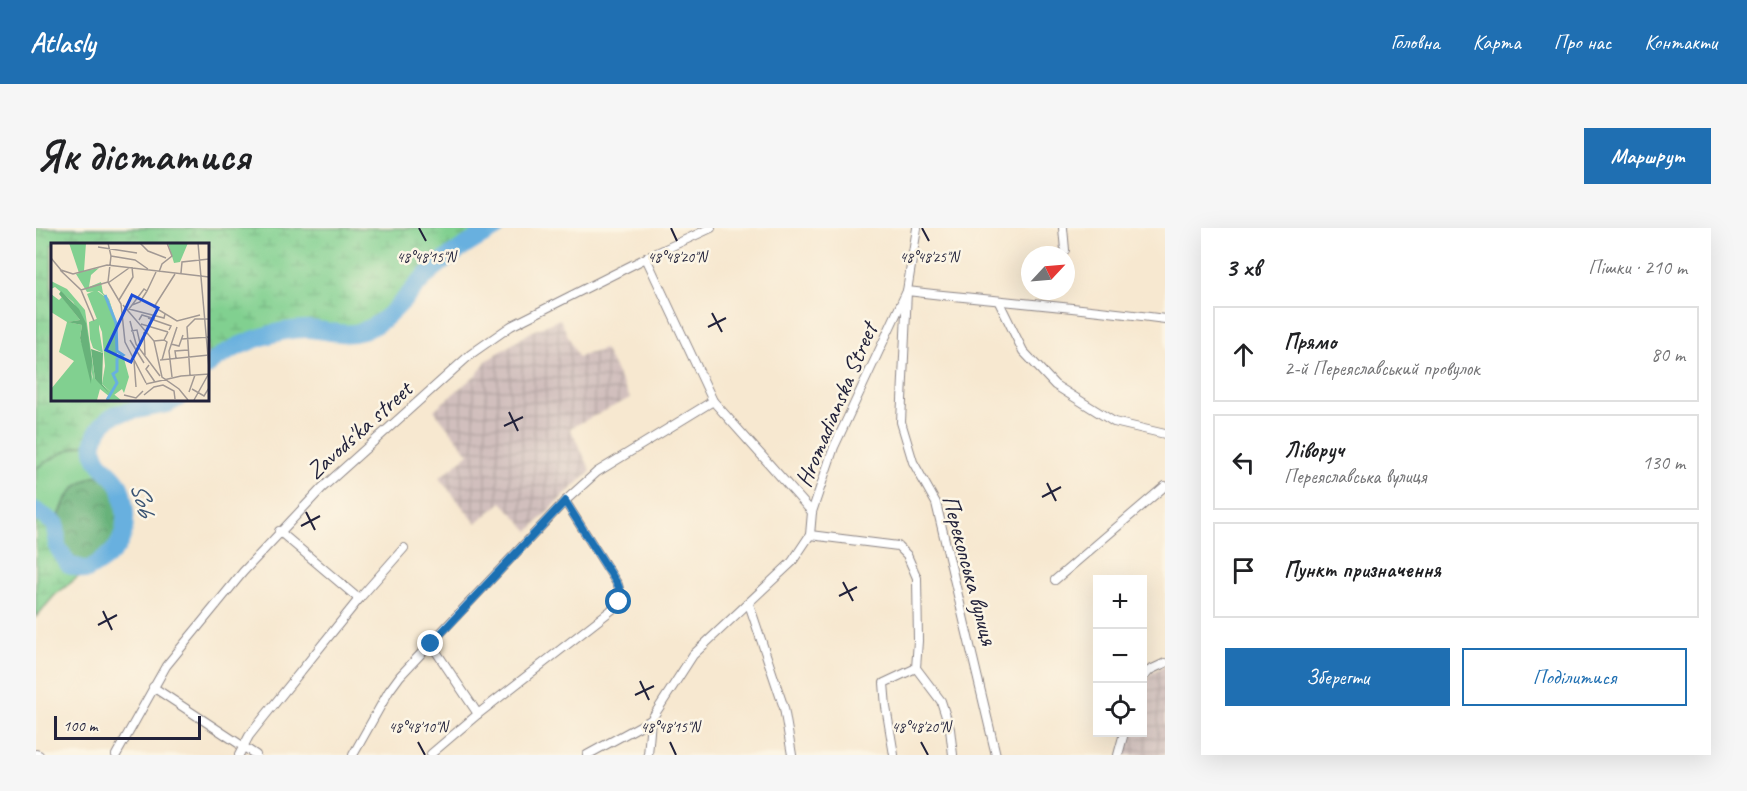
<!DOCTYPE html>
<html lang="uk">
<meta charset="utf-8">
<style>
body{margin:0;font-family:Caveat,sans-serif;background:#f6f6f6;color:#202124}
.controls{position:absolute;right:18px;bottom:18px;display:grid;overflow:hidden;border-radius:0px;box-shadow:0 6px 24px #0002}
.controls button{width:54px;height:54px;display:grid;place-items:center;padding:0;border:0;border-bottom:2px solid #e0e0e0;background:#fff;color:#202124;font:30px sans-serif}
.compass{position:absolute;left:985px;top:18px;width:54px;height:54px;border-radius:50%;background:#fff;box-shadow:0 6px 24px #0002;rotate:64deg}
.scale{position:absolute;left:18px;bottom:15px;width:147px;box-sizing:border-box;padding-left:6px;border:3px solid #22223b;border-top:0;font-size:16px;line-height:21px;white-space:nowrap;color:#22223b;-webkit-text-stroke:4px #fcf5e5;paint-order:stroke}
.stop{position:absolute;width:18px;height:18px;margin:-14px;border:4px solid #1f6fb2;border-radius:50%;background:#fff}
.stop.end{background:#1f6fb2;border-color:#fff;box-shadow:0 2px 6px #0008}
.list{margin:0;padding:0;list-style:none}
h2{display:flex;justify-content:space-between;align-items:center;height:78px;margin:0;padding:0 24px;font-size:26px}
h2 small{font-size:20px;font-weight:400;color:#757577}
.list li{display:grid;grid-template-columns:39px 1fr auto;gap:18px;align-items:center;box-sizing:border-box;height:96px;margin:0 12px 12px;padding:0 12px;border:2px solid #e0e0e0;border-radius:0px}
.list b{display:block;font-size:22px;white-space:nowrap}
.list p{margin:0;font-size:20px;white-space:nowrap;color:#757577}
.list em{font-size:20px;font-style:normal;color:#757577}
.actions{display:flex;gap:12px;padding:18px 24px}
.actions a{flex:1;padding:14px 0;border:2px solid #1f6fb2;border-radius:0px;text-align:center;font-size:21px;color:#1f6fb2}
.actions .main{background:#1f6fb2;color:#fff}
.icon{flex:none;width:33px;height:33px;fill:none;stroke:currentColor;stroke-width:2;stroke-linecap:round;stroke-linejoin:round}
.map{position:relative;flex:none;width:1129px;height:527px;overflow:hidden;border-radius:0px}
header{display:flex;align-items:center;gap:36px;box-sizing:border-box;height:84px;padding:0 30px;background:#1f6fb2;color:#fff}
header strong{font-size:28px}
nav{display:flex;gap:33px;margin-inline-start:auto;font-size:21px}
.intro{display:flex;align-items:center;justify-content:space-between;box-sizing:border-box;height:144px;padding:0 36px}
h1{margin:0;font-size:42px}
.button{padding:15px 27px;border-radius:0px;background:#1f6fb2;color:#fff;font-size:21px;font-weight:700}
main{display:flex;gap:36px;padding:0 36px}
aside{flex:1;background:#fff;border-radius:0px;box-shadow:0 6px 24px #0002}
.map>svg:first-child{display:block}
.industrial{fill:url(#industrial-grid)}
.green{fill:#81d090;stroke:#527966;stroke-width:1.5}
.forest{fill:url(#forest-crowns);stroke:#456a5a;stroke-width:1.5}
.wetland{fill:url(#wetland-marsh);stroke:#527966;stroke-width:1.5}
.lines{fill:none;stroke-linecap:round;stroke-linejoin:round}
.river{stroke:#68b0df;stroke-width:18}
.street-casing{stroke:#8c8586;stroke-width:10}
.street{stroke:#fff;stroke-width:8}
.route{stroke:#1f6fb2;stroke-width:8}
.ticks{fill:none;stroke:#22223b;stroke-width:2}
.labels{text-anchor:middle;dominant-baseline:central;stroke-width:5;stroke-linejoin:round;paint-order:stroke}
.street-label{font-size:24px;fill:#22223b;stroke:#fcf5e5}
.water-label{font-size:26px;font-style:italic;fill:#3a5474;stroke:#fcf5e5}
.inset-river{fill:none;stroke:#68b0df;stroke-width:3}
.inset-road{fill:none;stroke:#a29994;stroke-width:1.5}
.view{fill:#1d4ed8;fill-opacity:0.15;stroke:#1d4ed8;stroke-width:3}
.inset-edge{fill:none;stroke:#22223b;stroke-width:3}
.ticks-label{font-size:15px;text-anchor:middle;fill:#22223b;stroke:#fcf5e5;stroke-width:5;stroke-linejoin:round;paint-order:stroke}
</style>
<header>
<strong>Atlasly</strong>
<nav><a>Головна</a><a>Карта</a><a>Про нас</a><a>Контакти</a></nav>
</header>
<div class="intro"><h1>Як дістатися</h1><a class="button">Маршрут</a></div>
<main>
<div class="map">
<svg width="1129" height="527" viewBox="0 0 1129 527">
<defs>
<pattern id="industrial-grid" width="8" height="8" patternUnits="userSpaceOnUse" patternTransform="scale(1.5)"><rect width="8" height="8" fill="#d1bfbd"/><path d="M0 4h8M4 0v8" fill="none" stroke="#b3a4a3"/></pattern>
<pattern id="forest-crowns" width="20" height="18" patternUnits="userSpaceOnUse" patternTransform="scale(1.5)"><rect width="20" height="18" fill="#68b27a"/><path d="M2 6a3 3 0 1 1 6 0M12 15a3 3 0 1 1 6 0" fill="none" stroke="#559065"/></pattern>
<pattern id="wetland-marsh" width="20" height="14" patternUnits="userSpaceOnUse" patternTransform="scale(1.5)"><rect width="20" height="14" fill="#81d090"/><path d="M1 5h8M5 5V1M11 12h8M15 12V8" fill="none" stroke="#6fb27d"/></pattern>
</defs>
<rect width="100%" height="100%" fill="#fcf5e5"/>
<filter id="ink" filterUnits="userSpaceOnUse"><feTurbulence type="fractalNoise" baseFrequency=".0167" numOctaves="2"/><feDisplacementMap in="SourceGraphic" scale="12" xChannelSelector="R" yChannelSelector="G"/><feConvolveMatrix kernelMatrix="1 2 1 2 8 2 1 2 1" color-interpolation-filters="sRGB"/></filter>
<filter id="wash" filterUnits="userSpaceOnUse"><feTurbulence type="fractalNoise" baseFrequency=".008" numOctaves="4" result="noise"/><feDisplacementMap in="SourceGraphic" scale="24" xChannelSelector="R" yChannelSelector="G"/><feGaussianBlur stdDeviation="1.35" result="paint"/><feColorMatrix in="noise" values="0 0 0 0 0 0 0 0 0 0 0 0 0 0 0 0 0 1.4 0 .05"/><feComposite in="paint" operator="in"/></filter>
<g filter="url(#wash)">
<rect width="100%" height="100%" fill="#f7e8d0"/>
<g class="industrial">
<polygon points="524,91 542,129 568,121 594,170 534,200 555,243 527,268 493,303 466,274 440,295 403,250 433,226 398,182 442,145 450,133 495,104"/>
<polygon points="1129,438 1129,527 1085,527 1091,505 1106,505 1107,456 1116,444"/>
</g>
<path class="green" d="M56 215C60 229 64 237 75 246H66L30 270 20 296 0 283V240C19 229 34 218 56 215Z"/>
<path class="forest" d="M66 246H75C87 263 94 285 88 306 80 333 40 357 24 324 19 314 19 300 23 289 32 264 39 254 66 246Z"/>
<g class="wetland">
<path d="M0 0H460C437 12 415 26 395 43 373 63 356 92 327 103 308 109 291 102 273 101 240 100 196 117 171 138V16H16V171H141L132 176 80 186C68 193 60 202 56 215 34 218 19 229 0 240Z"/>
<polygon points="0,283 20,296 21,318 33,337 51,342 19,367 0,389"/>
</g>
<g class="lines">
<g class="river">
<path d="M171 138C196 117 240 100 273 101 291 102 308 109 327 103 356 92 373 63 395 43 415 26 437 12 460 0"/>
<path d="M0 283 20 296 21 318 33 337 51 342C77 327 91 316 89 284 88 275 87 265 83 257 79 249 73 245 67 239 49 220 59 198 80 186L132 176 141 171"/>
</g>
</g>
</g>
<g filter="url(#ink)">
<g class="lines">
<g class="street-casing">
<g id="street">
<polyline points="1027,0 1029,22"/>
<polyline points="610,30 677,173 776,284"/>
<polyline points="963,74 987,123 1019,157 1078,194 1129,206"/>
<polyline points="243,303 323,371"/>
<polyline points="774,307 862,318 871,327 881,350 882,413 880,440 905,473 914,501 917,527"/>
<polyline points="1019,352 1129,258"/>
<polyline points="713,376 748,480 756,527"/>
<polyline points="395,416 442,486"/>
<polyline points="1106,451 1114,442 1129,435"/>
<polyline points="117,459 220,527"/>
<polyline points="0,526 3,527"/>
<path d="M395 526 442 486 578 380C585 372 585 367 582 357L529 273"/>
<polyline points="80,527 130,438 207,344 286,260 435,126 475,98 610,30 675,0"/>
<polyline points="203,527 213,508 228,489 323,371 368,320"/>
<polyline points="317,527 353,463 364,448 529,273 561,244 677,173"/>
<polyline points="551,527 615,492"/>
<polyline points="612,527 615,492 657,427 756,334 774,307 776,284 798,219 871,63 881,0"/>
<polyline points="858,527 850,479 848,455 880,440"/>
<path d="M960 527 900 275 877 234 865 194 871 63C957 73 1043 79 1129 91"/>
<polyline points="1082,527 1088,505"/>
</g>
</g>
<use href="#street" class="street"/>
</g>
</g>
<g class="lines" filter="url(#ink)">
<polyline class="route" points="395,416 529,273 582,357 585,365 583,374"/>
</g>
<path class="ticks" d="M383 0 390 13M635 0 641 13M886 0 893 13M676 85 686 104M672 99 690 90M473 184 482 203M468 198 487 189M1011 255 1020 273M1006 269 1025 259M270 284 279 302M265 298 284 288M807 354 817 373M803 368 821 359M67 383 76 402M62 397 81 387M604 453 613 472M599 467 618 458M382 514 389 527M634 514 640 527M885 514 892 527"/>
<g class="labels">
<g class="street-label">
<text transform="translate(800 177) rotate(-67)">Hromadianska Street</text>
<text transform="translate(323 202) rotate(-42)">Zavods'ka street</text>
<text transform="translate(934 342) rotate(75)">Перекопська вулиця</text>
</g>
<g class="water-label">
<text transform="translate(107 271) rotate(78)">Sob</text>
</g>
</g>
<g transform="translate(15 15)">
<rect width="158" height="158" fill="#f7e8d0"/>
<path d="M18 0H35L33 28 48 25 40 32 38 44 50 39 52 50 58 56 64 75 57 56 48 48 36 49 25 31 28 30ZM117 0H137L129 19 123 20ZM0 38 16 46 34 67 44 136 70 157H55L59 154 49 146 46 157H0V146L23 118 8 109 16 79 0 69V51L8 57 11 54 29 77 17 79 31 82 29 95 42 137 34 79 22 59 4 44 0 46Z" fill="#81d090"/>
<path d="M10 48 28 66 35 80 41 118 40 141 29 95 31 82 16 79 29 77 8 51ZM40 106 52 110 51 141 58 150 44 136Z" fill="#68b27a"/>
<path d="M45 47 57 56 65 80 66 114 72 112 78 134 73 150 71 146 63 152 51 141 54 123 51 89 36 51Z" fill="#81d090"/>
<path d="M48 75V86L52 110 42 105 39 96 38 79Z" fill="#81d090"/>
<path class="inset-river" d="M54 52 65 80 66 108 72 112 66 116V128L62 131 66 140 56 157"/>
<path class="inset-road" d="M57 0 60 13 57 39 70 61 74 99 95 140M89 0 97 8 115 15M147 0 158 125M47 4 86 10M60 13 84 17 97 26M0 15 10 27 22 31 56 22 158 34M9 27 30 47 43 78M105 29 96 48 93 46 78 66 113 75 114 71M108 29 111 21 121 13 116 0M130 30 131 19 158 16M124 31 103 64 126 78 149 72M57 40 78 25M30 47 57 39M68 57 82 34 81 24M72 62 103 98 111 134 128 146 137 157M81 62 89 59 96 48M97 75 120 83 118 87M88 77 91 72 104 76M79 78 85 101 109 133M90 81 117 89M80 88 86 87 89 100M93 89 94 112M131 96 158 94M79 97 93 120M103 98 113 97 117 89M120 101 128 103 132 92M125 115 124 108 137 107M109 117 158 112M111 117 116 99 113 97M83 118 85 144M98 122 95 126 104 139M139 132 136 84 144 76H158M121 134 118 108 126 84M95 141 130 133 158 131V134M141 146 153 153 158 145M138 149 144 132M73 152 85 155 92 148M93 152 103 144 112 142 123 148 124 156M143 157 157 132"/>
<path class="view" d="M81 52 107 65 80 119 55 107Z"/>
<rect width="158" height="158" class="inset-edge"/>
</g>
<g class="ticks-label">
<text x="390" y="34">48°48'15"N</text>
<text x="641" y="34">48°48'20"N</text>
<text x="893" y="34">48°48'25"N</text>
<text x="382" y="504">48°48'10"N</text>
<text x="634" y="504">48°48'15"N</text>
<text x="885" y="504">48°48'20"N</text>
</g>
</svg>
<div class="controls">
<button>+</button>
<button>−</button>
<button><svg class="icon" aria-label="locate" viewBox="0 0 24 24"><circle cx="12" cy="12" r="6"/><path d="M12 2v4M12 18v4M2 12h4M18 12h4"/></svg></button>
</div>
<svg class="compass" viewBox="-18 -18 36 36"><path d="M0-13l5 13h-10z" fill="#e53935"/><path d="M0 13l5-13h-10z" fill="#757577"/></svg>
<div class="scale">100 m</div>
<div class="stop" style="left:583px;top:374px"></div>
<div class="stop end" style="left:395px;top:416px"></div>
</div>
<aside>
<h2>3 хв<small>Пішки · 210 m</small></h2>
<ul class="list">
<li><svg class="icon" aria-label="ahead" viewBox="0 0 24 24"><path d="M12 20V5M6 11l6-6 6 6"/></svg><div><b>Прямо</b><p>2-й Переяславський провулок</p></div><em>80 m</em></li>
<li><svg class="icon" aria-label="left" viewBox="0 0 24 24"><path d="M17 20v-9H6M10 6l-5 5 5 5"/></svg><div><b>Ліворуч</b><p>Переяславська вулиця</p></div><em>130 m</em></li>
<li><svg class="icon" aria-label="arrive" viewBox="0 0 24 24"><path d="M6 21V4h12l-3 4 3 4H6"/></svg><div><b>Пункт призначення</b></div></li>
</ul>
<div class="actions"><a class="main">Зберегти</a><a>Поділитися</a></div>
</aside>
</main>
